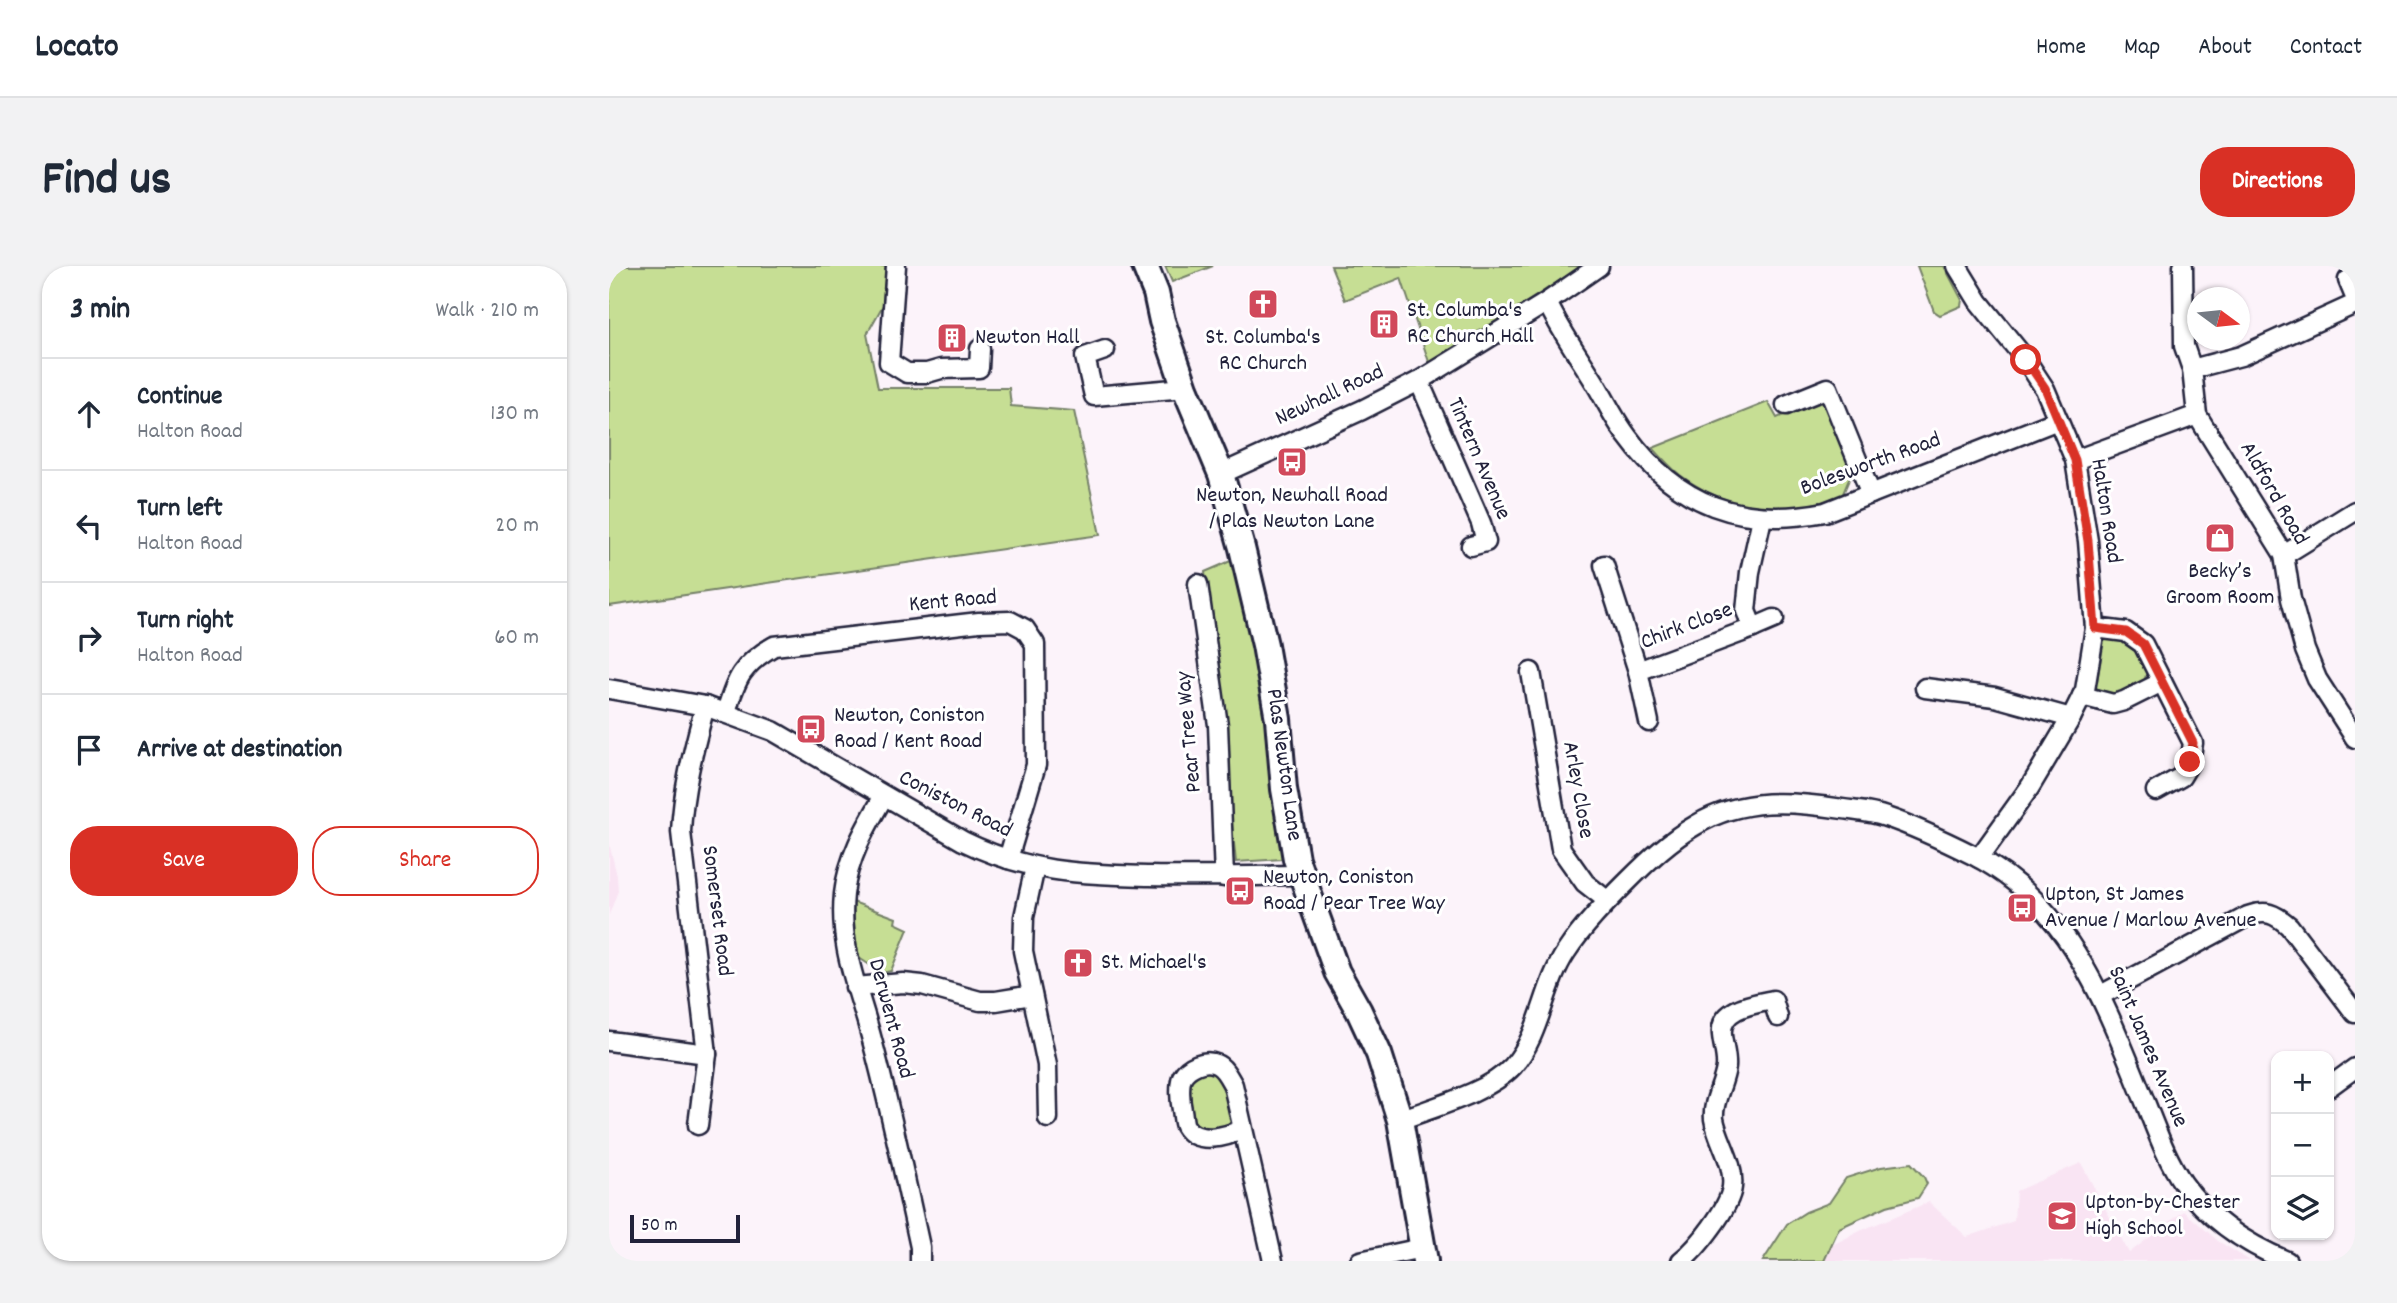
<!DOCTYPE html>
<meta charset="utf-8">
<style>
body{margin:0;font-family:Dekko,sans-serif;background:#f2f2f3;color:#1f2937}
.controls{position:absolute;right:21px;bottom:21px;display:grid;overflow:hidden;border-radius:14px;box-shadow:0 2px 5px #0004}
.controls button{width:63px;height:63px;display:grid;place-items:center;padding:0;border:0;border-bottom:2px solid #e0e1e3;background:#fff;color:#1f2937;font:35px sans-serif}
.compass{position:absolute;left:1578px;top:21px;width:63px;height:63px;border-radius:50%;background:#fff;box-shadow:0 2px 5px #0004;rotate:105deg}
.scale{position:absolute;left:21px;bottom:18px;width:110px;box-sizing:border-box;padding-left:7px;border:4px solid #22223b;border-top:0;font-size:19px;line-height:24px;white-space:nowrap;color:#22223b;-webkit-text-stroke:5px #fff;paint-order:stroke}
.stop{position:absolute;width:21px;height:21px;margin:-16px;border:5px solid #d93025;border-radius:50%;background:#fff}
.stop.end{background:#d93025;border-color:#fff;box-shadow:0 2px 7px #0008}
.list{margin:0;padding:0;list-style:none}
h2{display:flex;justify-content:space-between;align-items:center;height:91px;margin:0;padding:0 28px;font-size:30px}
h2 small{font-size:23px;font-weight:400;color:#747a83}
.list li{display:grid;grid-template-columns:46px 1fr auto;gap:21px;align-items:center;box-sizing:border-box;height:112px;padding:0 28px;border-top:2px solid #e0e1e3}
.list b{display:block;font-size:26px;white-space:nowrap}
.list p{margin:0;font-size:23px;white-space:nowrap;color:#747a83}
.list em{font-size:23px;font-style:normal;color:#747a83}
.actions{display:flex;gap:14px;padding:21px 28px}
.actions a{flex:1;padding:16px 0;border:2px solid #d93025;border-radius:28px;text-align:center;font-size:24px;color:#d93025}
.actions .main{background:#d93025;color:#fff}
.icon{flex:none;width:38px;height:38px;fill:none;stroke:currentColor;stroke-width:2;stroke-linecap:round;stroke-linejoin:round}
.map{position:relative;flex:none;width:1746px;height:995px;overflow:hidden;border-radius:28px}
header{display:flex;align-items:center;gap:42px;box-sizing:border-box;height:98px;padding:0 35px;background:#fff;border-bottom:2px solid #e0e1e3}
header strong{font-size:33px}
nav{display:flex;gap:38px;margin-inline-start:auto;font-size:24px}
.intro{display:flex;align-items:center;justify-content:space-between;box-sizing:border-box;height:168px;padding:0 42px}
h1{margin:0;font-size:49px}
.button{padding:18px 32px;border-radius:28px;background:#d93025;color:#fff;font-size:24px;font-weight:700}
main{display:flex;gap:42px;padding:0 42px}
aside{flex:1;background:#fff;border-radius:28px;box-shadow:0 2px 5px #0004}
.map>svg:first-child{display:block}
.built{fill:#f9e4f3}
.green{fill:#c6de94;stroke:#748068;stroke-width:2}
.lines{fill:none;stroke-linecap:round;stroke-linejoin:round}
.street-casing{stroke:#22223b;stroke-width:23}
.secondary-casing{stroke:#22223b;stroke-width:30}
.street{stroke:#fff;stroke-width:18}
.secondary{stroke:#fff;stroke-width:24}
.route{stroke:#d93025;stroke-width:9}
.labels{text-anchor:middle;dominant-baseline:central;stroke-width:6;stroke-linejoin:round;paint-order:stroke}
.poi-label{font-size:23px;fill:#22223b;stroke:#fff;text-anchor:start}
.street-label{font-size:23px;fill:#22223b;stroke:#fff}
</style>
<header>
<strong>Locato</strong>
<nav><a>Home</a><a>Map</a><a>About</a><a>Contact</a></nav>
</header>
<div class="intro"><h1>Find us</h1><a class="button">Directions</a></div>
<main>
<aside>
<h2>3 min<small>Walk · 210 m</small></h2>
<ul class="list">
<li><svg class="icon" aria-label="ahead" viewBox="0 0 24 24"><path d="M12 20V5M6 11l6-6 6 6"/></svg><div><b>Continue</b><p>Halton Road</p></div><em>130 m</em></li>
<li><svg class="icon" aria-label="left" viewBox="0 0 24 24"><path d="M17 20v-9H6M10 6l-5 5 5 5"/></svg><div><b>Turn left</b><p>Halton Road</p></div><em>20 m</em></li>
<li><svg class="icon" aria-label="right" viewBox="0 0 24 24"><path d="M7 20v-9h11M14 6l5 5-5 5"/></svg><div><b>Turn right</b><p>Halton Road</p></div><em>60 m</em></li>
<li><svg class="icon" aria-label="arrive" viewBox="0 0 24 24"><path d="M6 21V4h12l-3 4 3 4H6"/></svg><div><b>Arrive at destination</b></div></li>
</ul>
<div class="actions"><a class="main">Save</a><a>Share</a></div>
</aside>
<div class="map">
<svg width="1746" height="995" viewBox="0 0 1746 995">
<rect width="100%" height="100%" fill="#fcf3fa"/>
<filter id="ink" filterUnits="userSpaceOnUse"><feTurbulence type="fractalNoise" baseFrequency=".0143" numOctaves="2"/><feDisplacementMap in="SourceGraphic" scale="14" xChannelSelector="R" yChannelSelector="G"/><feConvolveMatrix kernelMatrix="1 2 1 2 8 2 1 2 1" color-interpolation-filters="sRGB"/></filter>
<g filter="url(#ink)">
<g class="built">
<polygon points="0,577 8,610 9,625 0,649"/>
<polygon points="1472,897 1520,987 1575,945 1609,975 1641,995 1202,995 1213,984 1251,965 1320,936 1358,971 1405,955 1407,925"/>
</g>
<g class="green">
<polygon points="0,0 277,0 274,39 258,68 269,122 400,122 402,140 465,145 491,269 0,340"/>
<polygon points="556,0 604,0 563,16"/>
<polygon points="722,0 969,0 970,2 821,99 792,12 736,34"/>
<polygon points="1308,0 1335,0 1353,34 1352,40 1331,49 1325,45"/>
<path d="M1207 135 1219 140 1244 204 1233 230C1176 250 1121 246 1071 209 1061 201 1052 191 1044 182L1159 136 1168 152Z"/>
<polygon points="624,294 658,430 673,593 627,596 596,306"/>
<polygon points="1503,371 1524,377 1538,405 1535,416 1506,431 1492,427 1487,421 1495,375"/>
<polygon points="244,636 287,652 286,657 299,663 282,705 273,707 247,690"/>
<polygon points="607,798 633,863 584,867 573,811"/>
<polygon points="1302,897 1315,911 1318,918 1309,932 1278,940 1230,962 1215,995 1154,995 1178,958 1197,946 1220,937 1237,912 1272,901"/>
</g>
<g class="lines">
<g class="street-casing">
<g id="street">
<polyline points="287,0 280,96 298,107 318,107 332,103 370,102 371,83"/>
<polyline points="1348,0 1370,36 1417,94 1436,123 1466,194 1479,275 1486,362 1476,424 1462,452 1421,521 1370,592"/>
<polyline points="1574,0 1575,80 1583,103 1588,149 1675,289 1682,333 1696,384 1708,413 1746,472"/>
<polyline points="1739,14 1746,31"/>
<path d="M938 36C951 64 969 89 985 115 996 133 1005 153 1018 170 1069 240 1133 262 1216 246L1449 154"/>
<polyline points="496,84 476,91 485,130 576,122"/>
<polyline points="1583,103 1632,90 1746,38"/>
<polyline points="810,115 872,257 877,276 862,280"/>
<polyline points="1177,139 1219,122 1262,228"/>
<polyline points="1466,194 1588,149"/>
<polyline points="612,208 753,144 810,115 938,36 990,0"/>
<polyline points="1153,252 1141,306 1137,345 1144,362 1165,353"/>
<polyline points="1675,289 1746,245"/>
<polyline points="995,299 1029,405"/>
<polyline points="589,318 609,459 615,611"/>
<polyline points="1486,362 1517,366 1534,378 1584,477 1581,496 1572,511 1547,525"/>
<polyline points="922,406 952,583 976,617 999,635"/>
<polyline points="1316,422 1386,431 1462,452"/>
<path d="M0 423 96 440 164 465 354 575C419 607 471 608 541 610 591 611 641 610 691 609"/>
<polyline points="1473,430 1504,438 1515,435 1553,416"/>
<path d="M117 446C127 413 133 398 165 380L370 356 401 355 416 363 426 378 427 499 399 593"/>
<polyline points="1040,456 1029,405 1144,362"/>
<path d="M275 530C257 561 239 591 235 628 230 678 247 717 260 763 280 835 295 908 311 981V995"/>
<polyline points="426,601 415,651 414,685 438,799 439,852"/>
<polyline points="246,721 294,717 313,719 371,735 387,735 423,729"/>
<path d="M1492 729 1639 650C1657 644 1665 647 1680 660L1746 747"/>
<polyline points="0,775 98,788"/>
<polyline points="1720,821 1746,802"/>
<path d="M791 854C825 841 879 827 904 800 932 768 934 721 957 686 974 660 997 637 1019 615 1040 594 1061 574 1087 559 1133 531 1183 535 1234 543 1248 545 1264 546 1277 551 1307 561 1336 575 1364 589 1460 638 1496 737 1534 831 1546 860 1556 891 1574 917 1600 954 1637 978 1678 995"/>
<path d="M89 859 98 788 72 566C74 522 85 482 96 440"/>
<path d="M633 863C618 871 587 879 576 860 574 856 574 848 573 844 571 835 570 819 573 811 579 800 596 793 607 798 615 801 620 812 624 819L664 995"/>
<polyline points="751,995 813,982"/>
<path d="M1072 995C1088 983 1121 941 1123 921 1126 897 1109 876 1105 853 1103 835 1115 819 1117 801 1118 790 1114 780 1113 769 1110 742 1144 738 1164 734L1169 751"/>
</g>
</g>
<g class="secondary-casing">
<polyline id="secondary" points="536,0 547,27 553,55 576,122 612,208 633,282 656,379 669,453 675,523 687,593 728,706 750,745 770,788 791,854 816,995"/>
</g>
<use href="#street" class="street"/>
<use href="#secondary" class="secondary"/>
</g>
</g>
<g class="lines" filter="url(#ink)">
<polyline class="route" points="1417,94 1436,122 1466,194 1479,275 1486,362 1517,366 1534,378 1584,477 1581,496"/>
</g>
<defs>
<g id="church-square" transform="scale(1.575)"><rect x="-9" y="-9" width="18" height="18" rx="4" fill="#d1495b" stroke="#fff"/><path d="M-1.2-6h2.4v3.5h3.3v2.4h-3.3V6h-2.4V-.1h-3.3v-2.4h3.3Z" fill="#fff"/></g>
<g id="building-square" transform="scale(1.575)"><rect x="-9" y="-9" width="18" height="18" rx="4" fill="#d1495b" stroke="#fff"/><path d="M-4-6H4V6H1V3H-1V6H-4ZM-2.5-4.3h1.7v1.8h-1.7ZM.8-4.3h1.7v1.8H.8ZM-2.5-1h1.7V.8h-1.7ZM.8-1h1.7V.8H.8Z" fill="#fff"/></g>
<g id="bus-square" transform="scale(1.575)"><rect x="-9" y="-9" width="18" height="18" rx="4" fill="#d1495b" stroke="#fff"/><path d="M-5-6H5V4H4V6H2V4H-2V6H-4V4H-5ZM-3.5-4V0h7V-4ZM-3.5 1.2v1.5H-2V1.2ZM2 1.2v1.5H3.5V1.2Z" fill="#fff"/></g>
<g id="shop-square" transform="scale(1.575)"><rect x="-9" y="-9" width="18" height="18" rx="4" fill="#d1495b" stroke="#fff"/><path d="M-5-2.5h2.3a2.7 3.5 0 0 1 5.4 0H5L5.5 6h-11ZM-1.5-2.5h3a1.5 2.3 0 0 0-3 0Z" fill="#fff"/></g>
<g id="school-square" transform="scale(1.575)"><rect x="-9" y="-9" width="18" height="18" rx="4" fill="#d1495b" stroke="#fff"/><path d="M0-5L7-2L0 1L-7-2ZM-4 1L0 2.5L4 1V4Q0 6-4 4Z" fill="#fff"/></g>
</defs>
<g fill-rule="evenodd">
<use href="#church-square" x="654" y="38"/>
<use href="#building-square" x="775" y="58"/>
<use href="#building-square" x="343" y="72"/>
<use href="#bus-square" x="683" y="196"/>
<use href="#shop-square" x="1611" y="272"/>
<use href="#bus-square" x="202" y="463"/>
<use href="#bus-square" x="631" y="625"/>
<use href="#bus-square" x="1413" y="642"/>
<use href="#church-square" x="469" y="697"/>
<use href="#school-square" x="1453" y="950"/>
</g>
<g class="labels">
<g class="poi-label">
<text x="798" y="45">St. Columba's<tspan x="798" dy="26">RC Church Hall</tspan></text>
<text x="366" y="72">Newton Hall</text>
<text x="654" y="72" text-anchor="middle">St. Columba's<tspan x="654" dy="26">RC Church</tspan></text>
<text x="683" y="230" text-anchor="middle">Newton, Newhall Road<tspan x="683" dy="26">/ Plas Newton Lane</tspan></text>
<text x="1611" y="306" text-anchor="middle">Becky’s<tspan x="1611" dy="26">Groom Room</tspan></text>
<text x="225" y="450">Newton, Coniston<tspan x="225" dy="26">Road / Kent Road</tspan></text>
<text x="654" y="612">Newton, Coniston<tspan x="654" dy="26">Road / Pear Tree Way</tspan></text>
<text x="1436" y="629">Upton, St James<tspan x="1436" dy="26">Avenue / Marlow Avenue</tspan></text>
<text x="492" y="697">St. Michael's</text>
<text x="1476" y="937">Upton-by-Chester<tspan x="1476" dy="26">High School</tspan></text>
</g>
<g class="street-label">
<text transform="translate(721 130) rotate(-25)">Newhall Road</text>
<text transform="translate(869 193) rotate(67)">Tintern Avenue</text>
<text transform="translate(1262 199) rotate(-20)">Bolesworth Road</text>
<text transform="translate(1664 228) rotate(60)">Aldford Road</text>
<text transform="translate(1496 245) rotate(81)">Halton Road</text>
<text transform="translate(344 336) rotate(-5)">Kent Road</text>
<text transform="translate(1078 361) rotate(-21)">Chirk Close</text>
<text transform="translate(581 466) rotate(-95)">Pear Tree Way</text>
<text transform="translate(674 499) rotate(82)">Plas Newton Lane</text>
<text transform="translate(968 524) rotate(80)">Arley Close</text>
<text transform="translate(346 539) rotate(27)">Coniston Road</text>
<text transform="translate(107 645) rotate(83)">Somerset Road</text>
<text transform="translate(281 753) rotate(75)">Derwent Road</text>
<text transform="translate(1538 781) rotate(67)">Saint James Avenue</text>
</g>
</g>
</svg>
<div class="controls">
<button>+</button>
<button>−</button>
<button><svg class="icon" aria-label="layers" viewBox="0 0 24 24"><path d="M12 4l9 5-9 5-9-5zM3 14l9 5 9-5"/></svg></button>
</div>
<svg class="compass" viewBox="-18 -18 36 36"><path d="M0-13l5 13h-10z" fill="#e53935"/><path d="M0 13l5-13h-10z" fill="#747a83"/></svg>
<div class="scale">50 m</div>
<div class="stop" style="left:1417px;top:94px"></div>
<div class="stop end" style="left:1581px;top:496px"></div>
</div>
</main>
